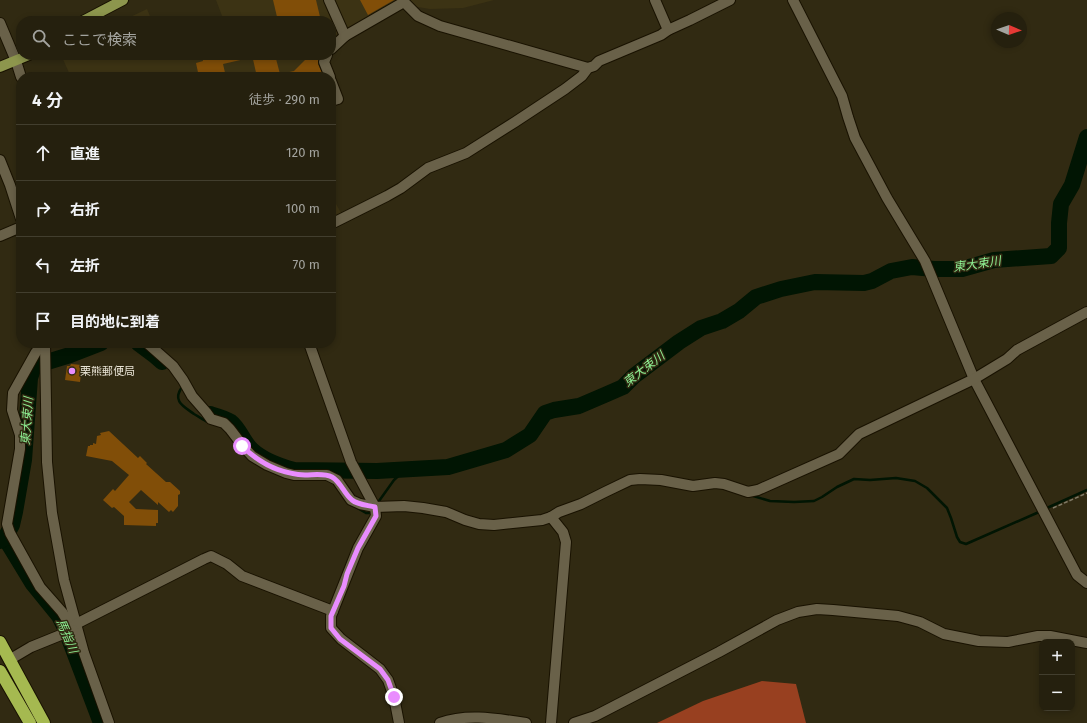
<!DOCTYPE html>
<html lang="ja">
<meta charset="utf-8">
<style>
body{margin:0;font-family:"Fira Sans","Noto Sans JP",sans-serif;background:#312d1c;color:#f1f3f6}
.controls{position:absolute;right:12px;bottom:12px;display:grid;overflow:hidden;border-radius:8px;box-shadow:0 2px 6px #0003}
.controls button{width:36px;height:36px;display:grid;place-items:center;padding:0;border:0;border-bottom:1px solid #423e2e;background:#25200e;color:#f1f3f6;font:20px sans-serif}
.compass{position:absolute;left:991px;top:12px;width:36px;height:36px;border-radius:50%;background:#25200e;box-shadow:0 2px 6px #0003;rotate:92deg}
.stop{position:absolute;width:12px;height:12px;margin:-9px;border:3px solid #e98dfe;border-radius:50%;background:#fff}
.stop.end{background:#e98dfe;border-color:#fff;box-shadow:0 1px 4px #0008}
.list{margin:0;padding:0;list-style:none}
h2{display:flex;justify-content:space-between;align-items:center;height:52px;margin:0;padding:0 16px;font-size:17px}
h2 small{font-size:13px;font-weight:400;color:#a3a39e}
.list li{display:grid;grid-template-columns:26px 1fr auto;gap:12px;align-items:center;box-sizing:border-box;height:56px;padding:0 16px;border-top:1px solid #423e2e}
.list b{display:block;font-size:15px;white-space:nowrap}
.list em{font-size:13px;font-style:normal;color:#a3a39e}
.icon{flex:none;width:22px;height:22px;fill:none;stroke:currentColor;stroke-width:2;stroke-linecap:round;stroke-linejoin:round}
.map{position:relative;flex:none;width:1087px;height:723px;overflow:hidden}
.search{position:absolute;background:#25200e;box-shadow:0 2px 6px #0003;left:16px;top:16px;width:320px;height:44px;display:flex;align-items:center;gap:10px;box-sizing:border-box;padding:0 14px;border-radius:16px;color:#a3a39e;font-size:15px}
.panel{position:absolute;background:#25200e;box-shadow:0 2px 6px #0003;left:16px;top:72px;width:320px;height:276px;border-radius:16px}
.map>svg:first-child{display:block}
.built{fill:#3c3314}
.forest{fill:#984020}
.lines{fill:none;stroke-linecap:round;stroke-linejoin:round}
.stream{stroke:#011503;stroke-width:2.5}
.river{stroke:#011503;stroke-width:16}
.building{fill:#814e08}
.minor-casing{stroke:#191200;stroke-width:12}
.major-casing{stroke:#191200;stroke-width:12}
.highway-casing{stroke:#191200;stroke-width:14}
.path{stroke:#807a66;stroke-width:1.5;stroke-dasharray:4 2;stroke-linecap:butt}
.minor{stroke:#696149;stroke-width:10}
.major{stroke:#8d964d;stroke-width:10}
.highway{stroke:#a5b950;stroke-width:12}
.route{stroke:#e98dfe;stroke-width:5}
.poi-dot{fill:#e98dfe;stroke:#312a12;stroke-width:1.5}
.labels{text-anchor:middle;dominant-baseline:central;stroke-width:3;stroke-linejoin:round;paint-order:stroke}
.poi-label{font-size:11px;fill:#e8e3d5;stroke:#312a12;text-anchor:start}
.water-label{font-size:12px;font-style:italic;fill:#8df093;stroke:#312a12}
</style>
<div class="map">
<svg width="1087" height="723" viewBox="0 0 1087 723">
<rect width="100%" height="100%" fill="#312a12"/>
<g class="built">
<polygon points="216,0 405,0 341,31 335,36 331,44 331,21 224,21"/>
<polygon points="409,0 494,0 463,8 430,9 412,6"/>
<polygon points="147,9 152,21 122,21"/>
<polygon points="61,55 323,55 327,77 71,77"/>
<polygon points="331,195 341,213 331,219"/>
</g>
<polygon class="forest" points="762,681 796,684 806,723 657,723 703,701"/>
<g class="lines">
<g class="stream">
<path d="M182 387C172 401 183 406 194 414 198 416 203 420 208 422"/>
<polyline points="750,495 770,501 794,502 814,501 822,497 837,487 854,479 870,480 896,478 915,481 927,488 947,508 951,518 957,537 960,542 966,544 1039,512"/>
<polyline points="379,501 394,480 406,469"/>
<polyline points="354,506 366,513 371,513"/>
<polyline points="1047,508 1087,490"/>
</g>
<g class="river">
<polyline points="138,343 154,355 162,362"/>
<path d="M210 414C217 416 225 418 231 422 240 429 243 442 252 450 263 460 279 466 294 470L377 471 448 467 506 450 530 435 545 413 554 410 579 406 607 394 623 387 634 376 679 342 701 328 722 321 739 311 756 297 781 289 815 282 864 283 872 281 891 271 912 267 934 269H962L994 260 1051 256 1059 248V223L1061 204 1072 185 1087 137"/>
<polyline points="5,538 33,584 59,616 65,628 101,723"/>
<polyline points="0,541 5,538 12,525 15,512 24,460 30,378 34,366 70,355 101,343"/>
</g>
</g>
<g class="building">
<polygon points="273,0 316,0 321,21 278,21"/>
<polygon points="360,0 394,0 368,15"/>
<polygon points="202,55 249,55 249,58 223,64 226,77 199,77 196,63 203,61"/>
<polygon points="252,55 275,55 280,74 294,71 310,55 318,55 318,64 322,73 313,75 313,77 257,77"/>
<polygon points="71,364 82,365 80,382 65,380 67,366 70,366"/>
<polygon points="109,431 138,458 140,456 147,463 146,464 166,482 170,482 180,491 180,494 178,495 178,506 173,512 171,510 169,512 158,502 158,505 141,490 129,502 136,509 158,510 158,523 156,523 156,526 124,525 124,516 114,507 112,508 103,500 113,489 115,491 129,475 112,461 86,456 88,446 90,446 90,445 93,445 93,443 96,444 97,436 101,435 100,433"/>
</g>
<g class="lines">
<g class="minor-casing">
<g id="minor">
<polyline points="329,0 345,36 331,49"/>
<polyline points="655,0 668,30"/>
<polyline points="793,0 842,96 848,117 855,138 887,198 925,261 974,379 1077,575 1087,583"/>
<polyline points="0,23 16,61 21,77"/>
<polyline points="345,36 404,2 418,16 440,26 588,68"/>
<polyline points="327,55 324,62 330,77"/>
<polyline points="331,81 338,99 331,101"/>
<polyline points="0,160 10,185 21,219"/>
<polyline points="331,224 387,196 401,188 428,168 466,153 515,122 565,89 582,76 588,68 594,66 599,61 661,35 668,30 690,20 730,0"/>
<polyline points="0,236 21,227"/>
<polyline points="44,343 36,352 13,393 12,410 20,435 20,449 7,524 10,533 40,587 62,612 75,633"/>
<polyline points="45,343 47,462 52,513 64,580 84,653 109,723"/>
<polyline points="147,343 173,366 183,380 192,396 206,412 211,419 224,423 230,429 243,446 252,456 267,465 286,473 294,475 327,475 337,480 351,500 360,504 375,507 404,506 423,508 446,512 465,520 479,524 494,525 542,520 551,517 559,512 581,504 605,492 630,480 640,479 661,480 693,486 715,483 724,484 748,492 758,490 839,454 859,434 974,379 1007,359 1017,350 1087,312"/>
<polyline points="309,343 351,462 375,507 376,516 358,548 331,616 331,628 341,639 380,669 388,680 394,697 399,723"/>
<polyline points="551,517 563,532 566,542 551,723"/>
<polyline points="76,624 204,559 211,556 227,564 242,576 333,611"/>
<polyline points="9,660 31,647 73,630"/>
<path d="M440 723C468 713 498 719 526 723"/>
<polyline points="574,723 595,716 719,652 777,620 798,612 817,609 833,610 898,616 920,622 944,634 979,641 1008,642 1038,636 1050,636 1087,643"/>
</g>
</g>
<g class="major-casing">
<g id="major">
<polyline points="83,21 123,0"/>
<polyline points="0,67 29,55"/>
</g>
</g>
<g class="highway-casing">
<g id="highway">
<polyline points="0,642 44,723"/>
<polyline points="0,671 30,723"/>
</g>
</g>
<polyline class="path" points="1053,508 1087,493"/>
<use href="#minor" class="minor"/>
<use href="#major" class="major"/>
<use href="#highway" class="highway"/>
</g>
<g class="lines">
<path class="route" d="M242 446C260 464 280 474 305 475 314 475 324 473 332 477 341 482 344 494 352 500 358 505 367 505 375 507L376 516 358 548 347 574 344 586 331 616V628L340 639 380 669 388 680 394 697"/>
</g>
<circle class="poi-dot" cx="72" cy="371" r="4"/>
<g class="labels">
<g class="poi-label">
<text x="80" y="371">栗熊郵便局</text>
</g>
<g class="water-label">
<text transform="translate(977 264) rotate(-8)">東大束川</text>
<text transform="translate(644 369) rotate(-38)">東大束川</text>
<text transform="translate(27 421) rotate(-86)">東大束川</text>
<text transform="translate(67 636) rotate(67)">馬指川</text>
</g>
</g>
</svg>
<div class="controls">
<button>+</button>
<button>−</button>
</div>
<svg class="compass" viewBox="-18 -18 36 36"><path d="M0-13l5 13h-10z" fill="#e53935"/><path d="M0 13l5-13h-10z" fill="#a3a39e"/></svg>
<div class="stop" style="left:242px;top:446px"></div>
<div class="stop end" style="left:394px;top:697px"></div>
<div class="search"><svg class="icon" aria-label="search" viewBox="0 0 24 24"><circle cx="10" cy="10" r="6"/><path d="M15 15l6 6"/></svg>ここで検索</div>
<section class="panel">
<h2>4 分<small>徒歩 · 290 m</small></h2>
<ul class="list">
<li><svg class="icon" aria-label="ahead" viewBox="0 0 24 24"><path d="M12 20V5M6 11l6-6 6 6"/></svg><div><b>直進</b></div><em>120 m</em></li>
<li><svg class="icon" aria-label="right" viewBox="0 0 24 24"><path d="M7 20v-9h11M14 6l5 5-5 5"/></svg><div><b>右折</b></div><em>100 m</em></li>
<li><svg class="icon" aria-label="left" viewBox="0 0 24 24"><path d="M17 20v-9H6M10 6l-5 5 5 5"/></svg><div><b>左折</b></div><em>70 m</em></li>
<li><svg class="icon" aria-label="arrive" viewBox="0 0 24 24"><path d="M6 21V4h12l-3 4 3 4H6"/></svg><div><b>目的地に到着</b></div></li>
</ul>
</section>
</div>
